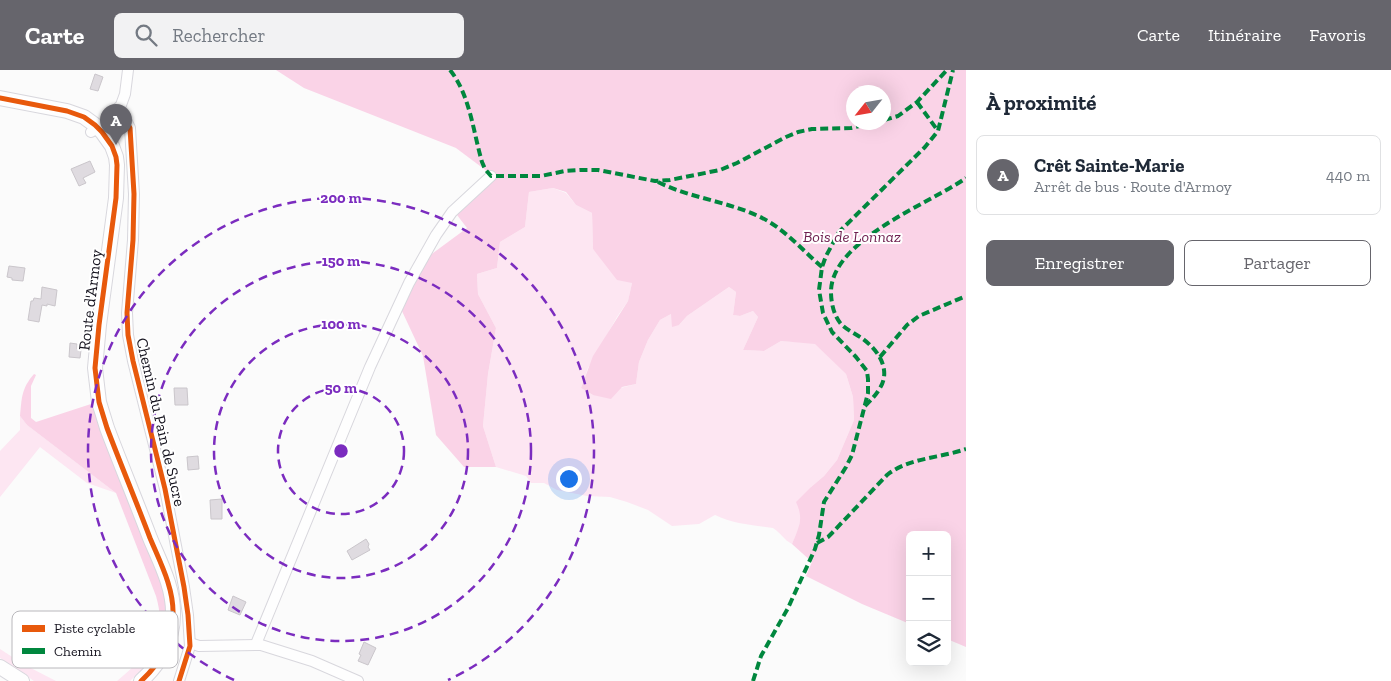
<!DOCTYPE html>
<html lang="fr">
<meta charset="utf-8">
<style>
body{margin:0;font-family:"Zilla Slab",serif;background:#f2f2f3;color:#1f2937}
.controls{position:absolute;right:15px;bottom:15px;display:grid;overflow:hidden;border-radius:8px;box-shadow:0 5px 20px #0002}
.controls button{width:45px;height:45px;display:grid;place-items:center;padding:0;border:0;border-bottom:1px solid #e0e1e3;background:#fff;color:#1f2937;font:25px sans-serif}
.compass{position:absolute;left:846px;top:15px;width:45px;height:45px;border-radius:50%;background:#fff;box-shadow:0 5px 20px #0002;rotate:239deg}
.you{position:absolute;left:568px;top:408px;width:18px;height:18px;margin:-12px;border:4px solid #fff;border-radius:50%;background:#1a73e8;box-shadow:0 0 0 8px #1a73e833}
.badge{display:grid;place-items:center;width:32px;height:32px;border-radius:50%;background:#66656c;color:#fff;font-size:16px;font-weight:700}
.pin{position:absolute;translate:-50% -41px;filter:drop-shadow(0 1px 2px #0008)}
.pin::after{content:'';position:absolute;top:26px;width:18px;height:15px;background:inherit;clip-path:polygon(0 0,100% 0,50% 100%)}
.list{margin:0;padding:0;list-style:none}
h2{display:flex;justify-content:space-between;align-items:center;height:65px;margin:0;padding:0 20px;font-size:21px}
h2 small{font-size:16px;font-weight:400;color:#747a83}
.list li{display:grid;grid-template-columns:32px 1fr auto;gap:15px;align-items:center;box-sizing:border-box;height:80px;margin:0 10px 10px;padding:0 10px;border:1px solid #e0e1e3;border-radius:8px}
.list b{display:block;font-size:19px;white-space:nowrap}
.list p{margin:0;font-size:16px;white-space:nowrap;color:#747a83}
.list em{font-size:16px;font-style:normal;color:#747a83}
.actions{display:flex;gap:10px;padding:15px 20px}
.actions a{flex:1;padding:11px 0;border:1px solid #66656c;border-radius:8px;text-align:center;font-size:18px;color:#66656c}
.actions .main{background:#66656c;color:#fff}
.icon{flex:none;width:28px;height:28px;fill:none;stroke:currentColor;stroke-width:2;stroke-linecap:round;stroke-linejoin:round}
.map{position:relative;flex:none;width:966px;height:611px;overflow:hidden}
header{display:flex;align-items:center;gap:30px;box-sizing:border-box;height:70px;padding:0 25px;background:#66656c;color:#fff}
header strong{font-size:24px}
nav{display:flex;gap:28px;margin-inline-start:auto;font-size:18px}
.search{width:350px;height:45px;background:#f2f2f3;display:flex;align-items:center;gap:12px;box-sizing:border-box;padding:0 18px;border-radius:8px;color:#747a83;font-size:19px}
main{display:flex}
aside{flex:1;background:#fff}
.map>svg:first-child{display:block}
.green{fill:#fde6f2}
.forest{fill:#fad3e7;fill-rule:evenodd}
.building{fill:#dfdbe0;stroke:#cac6cb}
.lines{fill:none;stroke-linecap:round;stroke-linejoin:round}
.minor-casing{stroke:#d8d7dd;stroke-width:12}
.secondary-casing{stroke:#d8d7dd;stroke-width:16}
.minor{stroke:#fefefe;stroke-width:10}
.secondary{stroke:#fefefe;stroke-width:14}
.quiet{stroke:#00873e;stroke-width:4;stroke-dasharray:8 4;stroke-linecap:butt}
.cycleway-casing{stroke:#fff;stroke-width:8}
.cycleway{stroke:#e8590c;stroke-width:5}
.ring{fill:none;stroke:#7b2cbf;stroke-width:2.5;stroke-dasharray:9 6}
.labels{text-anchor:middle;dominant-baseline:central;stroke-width:4;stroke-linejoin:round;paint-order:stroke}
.park-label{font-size:16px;font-style:italic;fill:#6e1f4f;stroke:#fff}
.street-label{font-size:16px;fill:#16141f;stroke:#fff}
.key{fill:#fff;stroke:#b9b8bc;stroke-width:1}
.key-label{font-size:14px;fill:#16141f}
.centre{fill:#7b2cbf;stroke:#fff;stroke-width:2.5}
.ring-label{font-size:15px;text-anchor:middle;font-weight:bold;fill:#7b2cbf;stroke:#fff;stroke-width:4;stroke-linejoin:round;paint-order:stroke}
</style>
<header>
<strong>Carte</strong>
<div class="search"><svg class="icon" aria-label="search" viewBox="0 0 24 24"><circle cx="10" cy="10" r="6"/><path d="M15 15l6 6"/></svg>Rechercher</div>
<nav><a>Carte</a><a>Itinéraire</a><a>Favoris</a></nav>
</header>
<main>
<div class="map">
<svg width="966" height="611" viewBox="0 0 966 611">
<rect width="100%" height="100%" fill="#fbfbfb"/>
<g class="green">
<path d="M553 118 566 123 576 135 592 143 593 179 632 213 628 231 617 247 588 298 581 318 593 325 636 314 639 292 648 270 660 250 671 244 679 255 687 246 729 217 736 222 733 245 740 246 753 241 758 247 743 280 764 281 781 271 815 273 846 304 853 327 854 350 837 390 824 406 811 417 801 443 799 458 792 474C784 470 780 462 773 458 753 455 733 454 715 445L699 454 672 456 648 440 627 432 610 427 587 426 557 420 544 413H531L526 406 496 397 483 356 488 304 496 258 478 224 477 204 497 198 500 172 525 157 529 122Z"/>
<polygon points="20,346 27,355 116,423 87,413 40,377 0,427 0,381 20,360"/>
<path d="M158 566 165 567 151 591 130 611H117C133 598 147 584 158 566Z"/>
<polygon points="0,579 23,594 56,611 34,611 0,588"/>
</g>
<g class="forest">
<path d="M276 0H966V577L947 569V465H910V554L862 534 806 506 812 492 792 474C799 457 804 449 796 432L811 417 824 406 837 390 854 350 853 327 846 304 815 274 781 271 764 281 743 280 758 247 753 241 740 246 733 245 736 222 729 217 687 246 679 255 672 257 671 244 660 250 648 270 639 292 636 314 622 317 611 329 593 325 581 318 593 286 628 231 632 213 617 210 593 179 592 143 576 135 566 122 553 118 529 122 525 157 500 172 497 198 477 204 478 224 496 258 488 304 483 356 496 397H464L436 365 423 286 401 239 429 186 467 158 457 145 496 108 456 78 304 18ZM854 22H884V52H854Z"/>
<path d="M34 304 36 305 31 316V348L36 352 94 333 163 515 169 535 165 567 158 566C161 551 160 540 156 526L116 423 27 355 20 346C22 328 21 319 34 304Z"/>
</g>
<g class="building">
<polygon points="95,4 103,7 98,21 90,19"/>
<polygon points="90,91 95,102 83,108 86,113 79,116 71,99"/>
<polygon points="9,196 25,198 23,211 12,210 12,208 7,207"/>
<polygon points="42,217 57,220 55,236 47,234 47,236 42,235 39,252 28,250 31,231 33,231 34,228 41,229"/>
<polygon points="70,273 77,274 77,279 81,280 80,288 69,287"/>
<polygon points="174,318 187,318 188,335 175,335"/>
<polygon points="198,386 199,399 188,400 187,387"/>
<polygon points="222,429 222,449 211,449 210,430"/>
<polygon points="366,469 369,474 368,477 370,480 352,490 347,481"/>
<polygon points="233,526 246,532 240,545 228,540"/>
<polygon points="364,572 376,578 368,595 358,591 361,585 359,584"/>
</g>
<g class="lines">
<g class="minor-casing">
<g id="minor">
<polyline points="118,40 124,46 130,58 134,124 133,170 127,243 128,265 133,291 165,419 184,517 188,545 190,576 179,611"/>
<polyline points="91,62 105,54 110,46 121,35 125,24 128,0"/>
<polyline points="190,573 199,576 261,575 312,591 358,611"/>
<polyline points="256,574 370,297 409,213 436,165 452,142 491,106"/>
</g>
</g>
<g class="secondary-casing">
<g id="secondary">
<path d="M0 28 67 41 84 47 95 55 102 62 112 76 116 87 117 95 116 128 99 255 95 298 99 332 107 358C121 395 136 431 150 468 160 492 174 518 173 545 173 571 160 594 141 611"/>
<polyline points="0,597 22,611"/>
</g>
</g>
<use href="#minor" class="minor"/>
<use href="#secondary" class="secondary"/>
<g class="quiet">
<path d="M450 0C470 25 473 61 482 92L485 99 491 106H541L565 101 580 100H598L655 111 670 110 720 100 737 93 786 67 798 62 812 59 851 58 877 52"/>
<polyline points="917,32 938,61"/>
<polyline points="884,50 898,46 917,32 947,0"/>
<path d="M658 112C690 128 726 131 758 146 783 157 801 179 822 197"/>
<polyline points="880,287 907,255 919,246 966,226"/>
<path d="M865 336C871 330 876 325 880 318 891 300 879 281 863 269 856 264 847 260 841 254 834 246 831 233 831 222 831 170 929 134 966 108"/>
<path d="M817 473 828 467 832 463 887 405C908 388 940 388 966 379"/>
<polyline points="753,611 761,586 788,538 815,479 819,465 824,432 846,397 852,385 868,323 868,309 867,301 856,287 832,262 823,243 819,220 822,197 826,186 839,162 925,77 938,61 953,0"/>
</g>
<g class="cycleway-casing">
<g id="cycleway">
<path d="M0 28 67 41 84 47 95 55 102 62 112 76 116 87 117 95 116 128 99 255 95 298 99 332 107 358C121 395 136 431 150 468 160 492 174 518 173 545 173 571 160 594 141 611"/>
<polyline points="118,40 124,46 130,58 134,124 133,170 127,243 128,265 133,291 165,419 184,517 188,545 190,576 179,611"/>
</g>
</g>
<use href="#cycleway" class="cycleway"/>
</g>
<g class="ring">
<circle cx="341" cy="381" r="63"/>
<circle cx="341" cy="381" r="127"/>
<circle cx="341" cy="381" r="190"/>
<path d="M234 610A253 253 0 1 1 448 610"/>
</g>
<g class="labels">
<g class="park-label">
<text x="852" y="166">Bois de Lonnaz</text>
</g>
<g class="street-label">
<text transform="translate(90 230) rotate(-83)">Route d'Armoy</text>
<text transform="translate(161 352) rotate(77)">Chemin du Pain de Sucre</text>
</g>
</g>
<rect x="12" y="541" width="166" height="57" rx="8" class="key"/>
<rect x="22" y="555" width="23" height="7" fill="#e8590c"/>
<rect x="22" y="578" width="23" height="6" fill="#00873e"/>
<g class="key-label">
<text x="54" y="563">Piste cyclable</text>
<text x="54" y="586">Chemin</text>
</g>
<circle cx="341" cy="381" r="8" class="centre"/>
<g class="ring-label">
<text x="341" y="133">200 m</text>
<text x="341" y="196">150 m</text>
<text x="341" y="259">100 m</text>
<text x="341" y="323">50 m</text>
</g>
</svg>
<div class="controls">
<button>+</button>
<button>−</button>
<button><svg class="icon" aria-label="layers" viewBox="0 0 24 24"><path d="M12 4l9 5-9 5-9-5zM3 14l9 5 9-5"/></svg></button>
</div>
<svg class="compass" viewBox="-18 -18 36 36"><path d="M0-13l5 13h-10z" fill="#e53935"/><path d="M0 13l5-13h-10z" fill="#747a83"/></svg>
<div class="you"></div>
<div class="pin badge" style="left:116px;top:75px">A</div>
</div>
<aside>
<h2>À proximité<small></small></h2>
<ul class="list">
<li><span class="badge">A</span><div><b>Crêt Sainte-Marie</b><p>Arrêt de bus · Route d'Armoy</p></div><em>440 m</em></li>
</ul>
<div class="actions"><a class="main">Enregistrer</a><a>Partager</a></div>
</aside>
</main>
